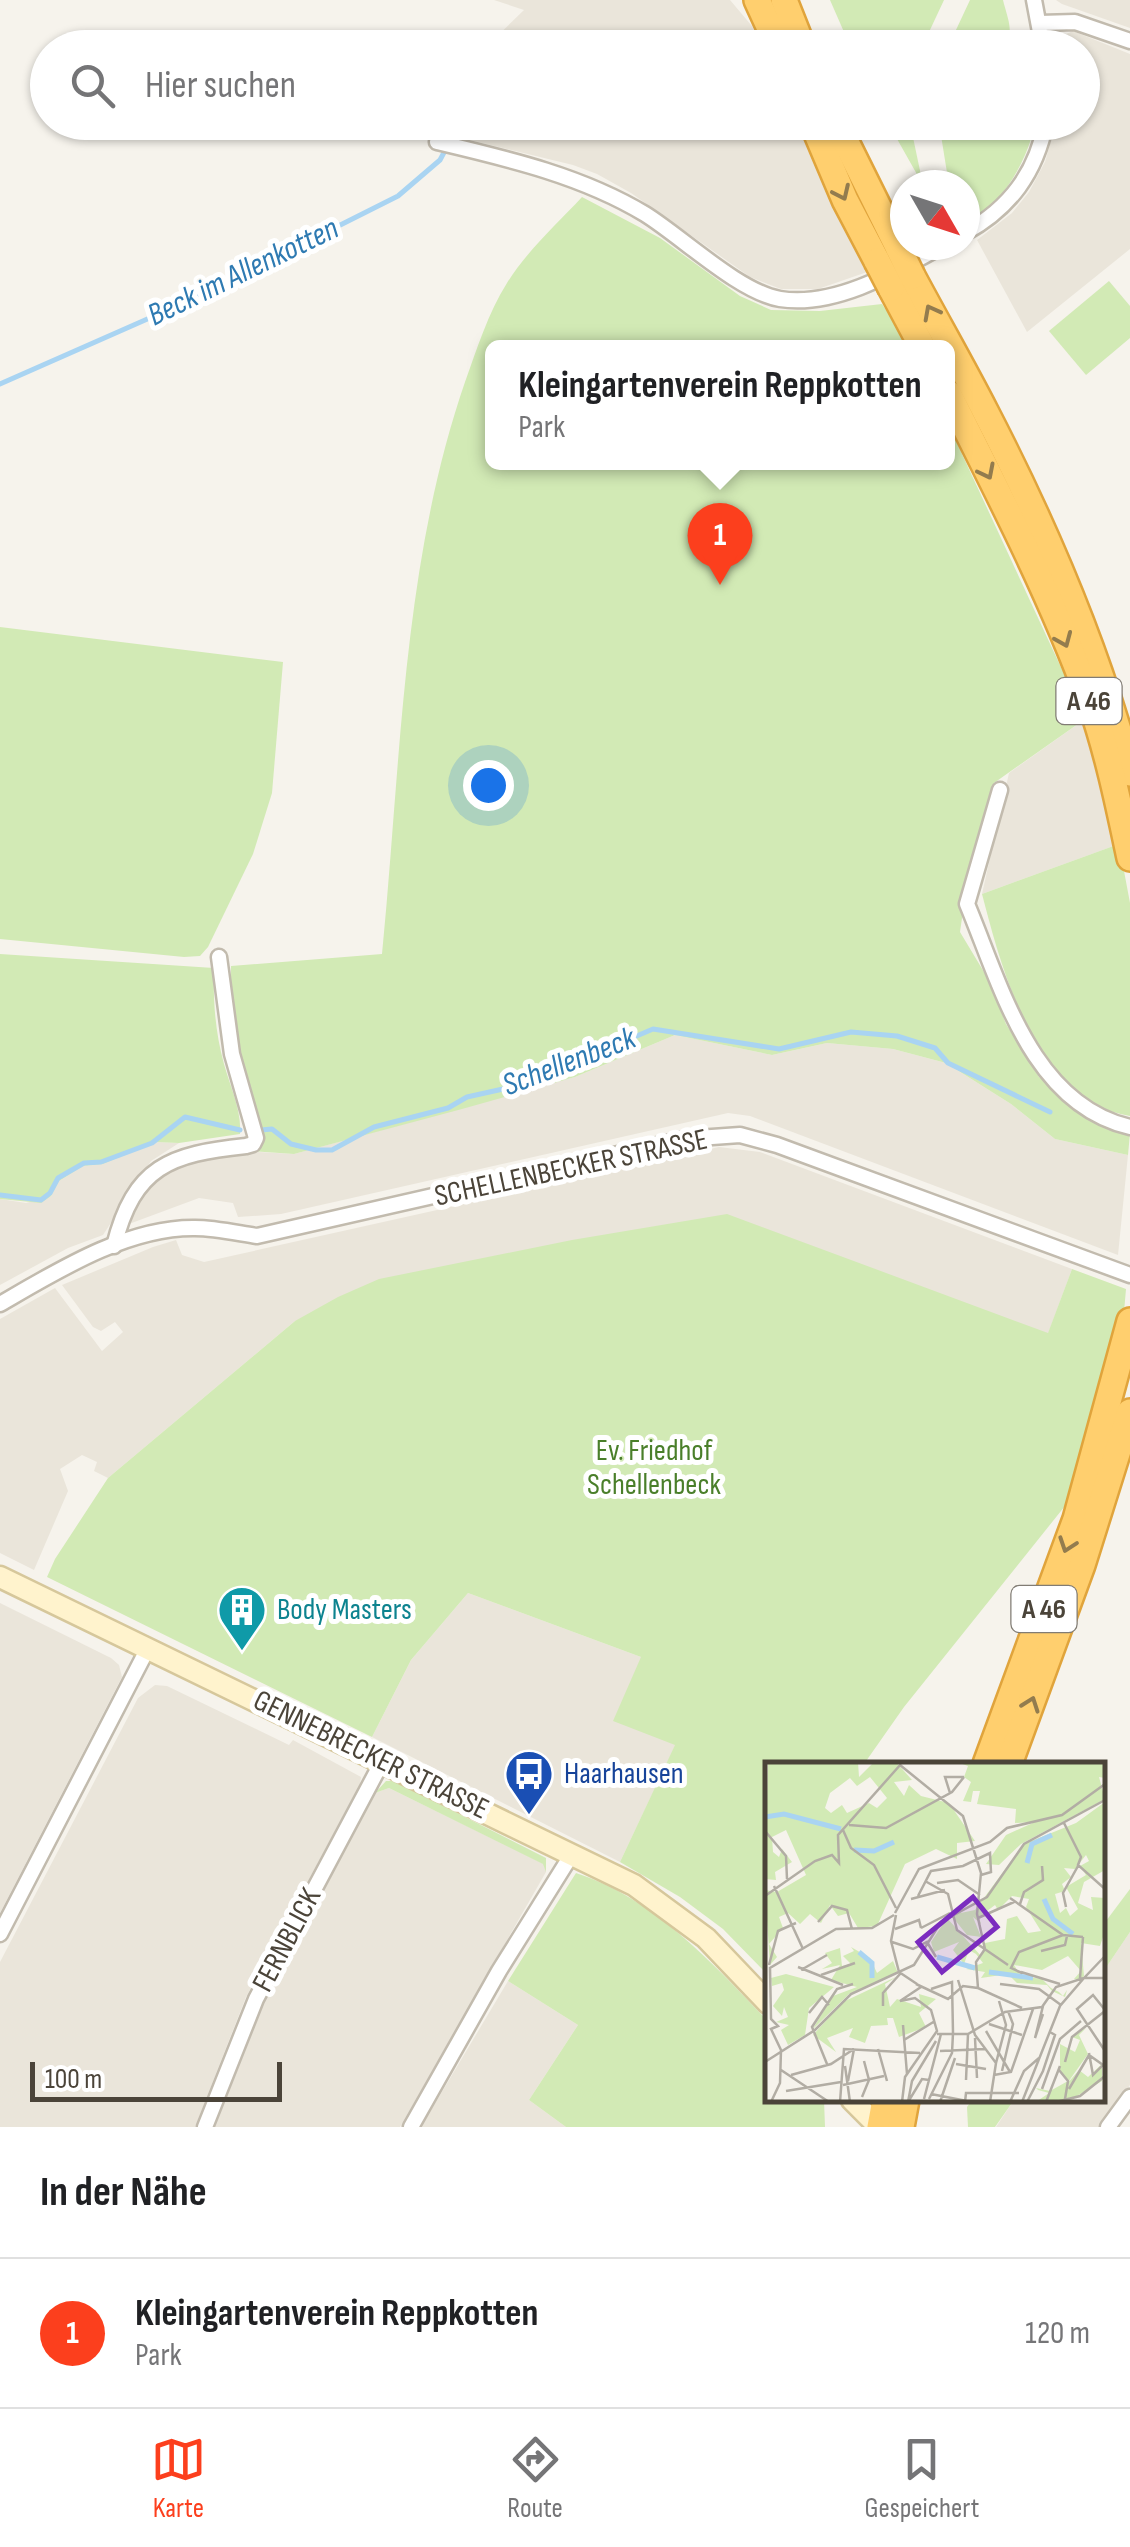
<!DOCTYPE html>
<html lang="de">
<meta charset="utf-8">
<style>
body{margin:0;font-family:"Sofia Sans Condensed",sans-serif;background:#f6f6f6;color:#202124}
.compass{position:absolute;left:890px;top:170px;width:90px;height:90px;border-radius:50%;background:#fff;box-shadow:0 2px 8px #0004;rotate:129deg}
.scale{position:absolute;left:30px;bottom:25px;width:252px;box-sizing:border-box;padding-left:10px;border:5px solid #4b4439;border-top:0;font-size:28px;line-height:35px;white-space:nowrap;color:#4b4439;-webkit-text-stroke:8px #fff;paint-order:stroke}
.you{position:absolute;left:488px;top:785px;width:35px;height:35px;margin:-25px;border:8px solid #fff;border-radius:50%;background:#1a73e8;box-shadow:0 0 0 15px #1a73e833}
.badge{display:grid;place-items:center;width:65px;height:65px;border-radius:50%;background:#fc3f1d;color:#fff;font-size:32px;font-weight:700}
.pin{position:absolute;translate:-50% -82px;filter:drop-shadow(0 2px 5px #0008)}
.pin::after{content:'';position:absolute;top:52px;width:35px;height:30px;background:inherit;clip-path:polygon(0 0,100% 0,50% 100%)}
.popup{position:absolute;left:485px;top:340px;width:470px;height:130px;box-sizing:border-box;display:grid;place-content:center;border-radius:15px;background:#fff;filter:drop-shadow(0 2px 8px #0005);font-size:32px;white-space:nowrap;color:#757577}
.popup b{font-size:38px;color:#202124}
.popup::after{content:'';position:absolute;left:50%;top:100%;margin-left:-20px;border:20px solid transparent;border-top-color:#fff}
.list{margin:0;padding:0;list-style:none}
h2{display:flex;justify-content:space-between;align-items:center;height:130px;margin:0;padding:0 40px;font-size:42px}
h2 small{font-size:32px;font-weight:400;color:#757577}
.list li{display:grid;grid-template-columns:65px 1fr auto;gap:30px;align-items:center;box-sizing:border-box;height:150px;padding:0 40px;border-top:2px solid #e0e0e0}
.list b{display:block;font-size:38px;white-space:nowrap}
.list p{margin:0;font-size:32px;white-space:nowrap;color:#757577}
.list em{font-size:32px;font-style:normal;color:#757577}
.icon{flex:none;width:55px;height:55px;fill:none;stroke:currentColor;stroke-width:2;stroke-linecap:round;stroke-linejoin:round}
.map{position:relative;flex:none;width:1130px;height:2127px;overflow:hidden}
.search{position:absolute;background:#fff;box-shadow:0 2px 8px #0004;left:30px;right:30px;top:30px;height:110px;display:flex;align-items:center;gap:25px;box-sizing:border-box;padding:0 35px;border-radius:55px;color:#757577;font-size:38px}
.sheet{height:280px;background:#fff}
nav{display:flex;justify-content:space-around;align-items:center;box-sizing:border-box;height:140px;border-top:2px solid #e0e0e0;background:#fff;font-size:28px;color:#757577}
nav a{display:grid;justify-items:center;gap:5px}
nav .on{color:#fc3f1d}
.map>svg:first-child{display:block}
.residential{fill:#eae5da}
.green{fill:#d2eab5}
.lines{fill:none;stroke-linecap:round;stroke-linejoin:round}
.stream{stroke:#a9d4f2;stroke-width:5}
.minor-casing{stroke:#c2bbae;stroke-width:19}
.secondary-casing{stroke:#d6c79b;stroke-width:25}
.motorway-casing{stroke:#e0a43c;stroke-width:30}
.minor{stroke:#fff;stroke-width:14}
.secondary{stroke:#fff3cd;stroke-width:20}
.motorway{stroke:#ffcf6e;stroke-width:25}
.motorway-bridge-casing{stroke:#e0a43c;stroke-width:30;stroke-linecap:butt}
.motorway-bridge{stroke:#ffcf6e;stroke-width:25}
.oneway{stroke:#937c4e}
.labels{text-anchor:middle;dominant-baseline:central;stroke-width:10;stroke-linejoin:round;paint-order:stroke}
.shield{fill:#fff;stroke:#817c74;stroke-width:2.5}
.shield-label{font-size:28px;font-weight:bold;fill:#4b4439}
.street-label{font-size:30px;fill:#4b4439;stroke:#fff}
.park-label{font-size:30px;fill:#4a7f2a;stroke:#fff}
.culture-label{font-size:30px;fill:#0d838f;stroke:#fff;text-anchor:start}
.transit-label{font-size:30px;fill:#164399;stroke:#fff;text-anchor:start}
.water-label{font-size:32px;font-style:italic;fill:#2e7ab2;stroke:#fff}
.inset-river{fill:none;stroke:#a9d4f2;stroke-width:5}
.inset-road{fill:none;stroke:#b2ada4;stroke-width:2.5}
.view{fill:#7b2cbf;fill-opacity:0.15;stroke:#7b2cbf;stroke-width:5}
.inset-edge{fill:none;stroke:#4b4439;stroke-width:5}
</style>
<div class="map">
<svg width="1130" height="2127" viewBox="0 0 1130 2127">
<rect width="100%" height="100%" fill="#f6f3ec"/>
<g class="residential">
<polygon points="494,0 730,0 752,26 762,47 485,48 524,10"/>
<polygon points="1056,0 1130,0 1130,28 1062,4"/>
<polygon points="1073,31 1130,54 1130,249 1027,332 977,240 1012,213 1029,192 1045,162 1056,123 1082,122 1082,48 1053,47 1057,38"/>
<polygon points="437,122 798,123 870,271 818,289 781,289 750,277 631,193 597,174 573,165 436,132"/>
<polygon points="1085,719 1119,844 982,894 1009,773"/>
<polygon points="675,1035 772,1055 827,1043 893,1049 946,1063 1011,1104 1055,1139 1128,1155 1118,1255 750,1116 728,1113 281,1214 238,1217 233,1203 199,1198 129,1224 127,1220 134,1202 161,1169 224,1150 294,1154 575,1077"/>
<polygon points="156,1142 179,1143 151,1161 103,1235 68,1248 0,1285 0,1199 26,1203 51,1196 59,1181 83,1166 103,1164"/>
<polygon points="719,1147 760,1152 1072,1269 1048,1334 295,1321 108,1478 94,1471 97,1462 82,1455 60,1469 68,1491 34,1570 0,1553 0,1319 55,1288 102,1351 123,1332 115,1322 101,1331 93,1327 62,1285 153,1247 176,1240 182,1255 204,1262"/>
<polygon points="468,1593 641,1657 676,1744 620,1862 372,1737 411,1660"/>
<polygon points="0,1603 111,1658 119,1665 122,1677 0,1913"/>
<polygon points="155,1685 167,1686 289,1745 293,1740 361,1777 360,1784 246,1997 195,2127 0,2127 0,1962 138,1698"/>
<polygon points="389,1788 544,1864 546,1872 400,2127 214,2127 249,2031 272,1984 375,1793"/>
<polygon points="1130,1932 1130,2085 1099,2127 996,2127 1014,2100 1102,2100 1103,1972"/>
<polygon points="508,1981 578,2025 529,2100 566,2127 421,2127"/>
</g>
<g class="green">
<polygon points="830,0 944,0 922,47 851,48"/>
<path d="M970 0H1003C1007 17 1015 32 1005 47H948Z"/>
<polygon points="888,123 910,123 923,185 892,130"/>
<path d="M939 123H994L1001 130 1032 136C1021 172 998 207 965 225V185H949Z"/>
<path d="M582 197 660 238 740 296 771 310 820 311 882 304 911 347 492 348V462H948V424L1085 719 994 783 966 890 960 932 987 977 1006 1024 1039 1077 1085 1112 1130 1133 1128 1155 1055 1139 1011 1104 946 1063 893 1049 827 1043 772 1055 675 1035 575 1077 462 1109 294 1154 252 1151 255 1112 230 1010 231 966 382 954C401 762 402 565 465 382 477 349 488 313 507 283 526 252 557 224 582 197Z"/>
<polygon points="1109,281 1130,306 1130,338 1086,375 1049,331"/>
<polygon points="0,627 283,662 272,793 253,854 208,947 200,956 184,957 0,939"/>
<path d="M1119 844 1130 903V1116C1036 1101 1002 971 982 894Z"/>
<path d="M0 954 214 968C213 1001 215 1031 224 1064 230 1086 242 1111 240 1134L179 1143 156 1142 103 1164 83 1166 59 1181 51 1196 41 1203 0 1199Z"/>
<polygon points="727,1214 1048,1333 1072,1269 1126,1289 1124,1312 1077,1491 904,1707 864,1764 768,1764 767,1974 723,1929 680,1897 620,1862 675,1745 613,1721 641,1657 468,1593 411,1660 372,1737 47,1577 55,1559 108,1478 295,1321 338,1297 379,1279 572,1240"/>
<polygon points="386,1781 394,1781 546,1858 546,1872 543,1864 389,1788 375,1793"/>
<path d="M576 1873C653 1897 713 1964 767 2020L768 2100H824L825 2127H566L529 2100 578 2025 508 1981Z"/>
<polygon points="1130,1889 1130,1932 1103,1972 1103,1925"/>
<polygon points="972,2100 1014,2100 995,2127 968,2127 967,2107"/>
</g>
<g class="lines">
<g class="stream">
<polyline points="487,129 574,136"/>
<polyline points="0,384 195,298 398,196 440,160 457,128 463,127"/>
<polyline points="261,1130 272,1129 291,1144 316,1150 332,1150 374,1127 448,1108 467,1097 503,1089 531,1075 562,1068 653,1029 779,1049 851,1032 897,1036 935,1048 948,1063 1050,1112"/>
<polyline points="0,1195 41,1200 50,1193 58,1178 84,1163 101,1162 152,1143 185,1117 240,1130"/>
</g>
<g class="minor-casing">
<g id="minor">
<polyline points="1034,0 1043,48"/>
<polyline points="1040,23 1075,22 1130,41"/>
<path d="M437 142C509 159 582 176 645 214 682 237 739 292 780 299 835 308 897 271 944 245"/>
<path d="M965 233C1010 208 1036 173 1046 122"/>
<path d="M1000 790 967 904C1001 985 1031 1104 1130 1127"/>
<path d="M114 1246C134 1166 170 1154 246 1146L253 1144 256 1138 232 1054 219 957"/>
<path d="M0 1304C57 1271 127 1227 195 1228 215 1228 237 1233 257 1236L684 1139 740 1135 777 1145 1130 1275"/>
<polyline points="0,1934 148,1648"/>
<polyline points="205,2127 256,1999 383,1760"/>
<polyline points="411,2127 499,1971 572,1854"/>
<polyline points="1108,2127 1130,2097"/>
</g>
</g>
<g class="secondary-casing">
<g id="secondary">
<polyline points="0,1577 634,1885 706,1938 768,2003"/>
<polyline points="852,2100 879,2127"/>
</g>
</g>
<g class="motorway-casing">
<g id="motorway">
<polyline points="757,0 779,48"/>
<polyline points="784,0 803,48"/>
<polyline points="812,122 845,200 877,261"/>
<polyline points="836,122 899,249"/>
<path d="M912 276C936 321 962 366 985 411 1045 527 1097 647 1130 773"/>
<polyline points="891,288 923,348"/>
<path d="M948 393C999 494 1051 595 1090 701 1108 752 1119 806 1130 858"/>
<polyline points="986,1764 1076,1519 1130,1321"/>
<polyline points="1009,1764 1082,1565 1130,1412"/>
<polyline points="880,2127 885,2100"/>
<polyline points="901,2127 906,2100"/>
</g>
</g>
<use href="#minor" class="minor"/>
<use href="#secondary" class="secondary"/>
<use href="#motorway" class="motorway"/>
<g class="motorway-bridge-casing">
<g id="motorway-bridge">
<polyline points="899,249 912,276"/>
<polyline points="877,261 891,288"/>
</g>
</g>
<use href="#motorway-bridge" class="motorway-bridge"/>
</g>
<defs><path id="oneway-chevron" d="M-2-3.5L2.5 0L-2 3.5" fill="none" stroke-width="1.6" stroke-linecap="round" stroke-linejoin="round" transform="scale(2.5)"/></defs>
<g class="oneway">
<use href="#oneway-chevron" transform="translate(842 193) rotate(65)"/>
<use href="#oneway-chevron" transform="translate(931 312) rotate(-118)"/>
<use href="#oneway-chevron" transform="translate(987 472) rotate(63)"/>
<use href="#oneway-chevron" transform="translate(1064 640) rotate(67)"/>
<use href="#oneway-chevron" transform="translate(1067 1545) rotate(109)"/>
<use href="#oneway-chevron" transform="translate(1031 1704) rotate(-70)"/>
</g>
<defs>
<g id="building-pin" transform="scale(2.5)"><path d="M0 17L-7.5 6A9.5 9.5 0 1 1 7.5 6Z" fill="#0f9aa8" stroke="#fff"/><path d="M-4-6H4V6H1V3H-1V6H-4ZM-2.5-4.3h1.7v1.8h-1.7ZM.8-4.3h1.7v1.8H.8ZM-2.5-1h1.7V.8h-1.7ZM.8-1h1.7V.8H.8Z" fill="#fff"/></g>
<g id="bus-pin" transform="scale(2.5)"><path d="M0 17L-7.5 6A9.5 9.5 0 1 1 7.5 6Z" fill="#1a4fb4" stroke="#fff"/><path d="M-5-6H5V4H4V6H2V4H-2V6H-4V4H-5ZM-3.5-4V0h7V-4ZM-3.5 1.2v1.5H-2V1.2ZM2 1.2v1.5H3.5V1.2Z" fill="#fff"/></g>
</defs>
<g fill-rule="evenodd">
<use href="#building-pin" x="242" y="1610"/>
<use href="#bus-pin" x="529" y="1774"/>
</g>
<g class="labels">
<g class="shield">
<rect x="1056.5" y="678" width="65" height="46" rx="8"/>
<rect x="1011.5" y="1586" width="65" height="46" rx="8"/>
</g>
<g class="shield-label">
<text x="1089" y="701">A 46</text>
<text x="1044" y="1609">A 46</text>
</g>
<g class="street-label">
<text transform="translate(571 1168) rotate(-12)">SCHELLENBECKER STRASSE</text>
<text transform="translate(371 1755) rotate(26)">GENNEBRECKER STRASSE</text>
<text transform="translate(287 1940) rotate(-62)">FERNBLICK</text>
</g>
<g class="park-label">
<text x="654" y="1451">Ev. Friedhof<tspan x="654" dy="34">Schellenbeck</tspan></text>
</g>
<g class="culture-label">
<text x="277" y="1610">Body Masters</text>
</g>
<g class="transit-label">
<text x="564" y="1774">Haarhausen</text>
</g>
<g class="water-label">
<text transform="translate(243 272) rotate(-26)">Beck im Allenkotten</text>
<text transform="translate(569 1062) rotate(-21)">Schellenbeck</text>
</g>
</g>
<g transform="translate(765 1762)">
<rect width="340" height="340" fill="#f6f3ec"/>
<path d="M3 0H93L94 15 109 0H131L147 18 129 20 139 34 144 23 156 34 184 41 210 79 192 81V97L171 87 140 102 112 164 93 166 84 151 73 154 65 143 56 161 45 152 35 162 23 151 14 155 18 166 4 182 12 195 5 203 0 128 12 130 41 113 21 68 7 75 8 90 14 95 17 87 27 100 10 110 11 118 0 117ZM105 15 122 36 112 46 104 41 82 51 77 43 66 51 60 46 65 31 85 16 92 24ZM340 0V16L334 15 340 37 256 82 234 103 221 102 241 73 270 60 250 61 251 47 212 42 215 29H208L206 40 198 39 206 20 199 15 203 4 192 0ZM340 40V108L319 120 313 141 328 148 326 135 340 136V169L335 184 316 181 319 214 316 217H309L316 209 303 194 277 208 249 203 256 214 277 217 286 226 294 230 298 234 302 228 300 235 287 229 282 223 252 221 243 212 216 216 220 210 201 207 218 201 211 192 204 188 199 202 188 188 194 180 169 190 166 180 182 156 216 194 220 181 240 177 242 157 252 154 263 171 276 169 261 145 264 137 247 134 233 148 230 143 214 155 216 162 208 155 216 175 202 173 186 153 210 148 259 82 311 61ZM321 93 324 99 315 104 321 113 301 125 313 147 305 154 301 146 295 151 290 132 300 129 297 122 306 115 299 106 310 107ZM86 185 105 196 112 211 128 199 133 211 84 232 47 268 68 234 92 225 66 218 75 203 57 207 67 201 60 191 75 186 77 204 86 202 78 194 89 189ZM21 212 69 225 44 246 40 273 23 283 16 268 24 263 11 260 23 255 19 245 17 254 8 244 19 228 17 221 7 224 6 216ZM133 214 120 222 125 245 132 237 156 245 154 232 171 237 154 251 161 265 134 275 128 256H122L123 263 106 264 100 281 84 275 88 266 62 276 71 290 48 273 78 240ZM321 266 314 273 323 292 301 323 314 308 323 315 337 302V319L312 334 287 340H271L284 331 273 328 271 326 285 329 303 319 295 308V282L310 290 315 278 307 275Z" fill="#d2eab5" fill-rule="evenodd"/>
<path class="inset-river" d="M0 55 19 52 76 67M89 88 109 89 129 80M262 101 267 82 287 73M279 137 288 157 308 172M94 190 107 201V216M172 195 210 206M224 210 268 216"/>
<path class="inset-road" d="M135 3 198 54 216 111 212 152 220 187 211 200 213 226 198 224 183 237 151 222M185 31 180 15H199M299 61 316 95 313 103 340 127M84 63 121 66 187 30 199 15M78 68 86 86 109 103 131 146M0 69 21 94 22 117M160 119 183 132 192 168 243 203M172 121 193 118 215 133M9 124 38 187M0 134 50 99 67 93 74 101 73 73 136 2M153 134 166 109 198 104 225 91 226 110 216 113M245 136 298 173 318 175M146 137 180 128M255 142 259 130 278 118 277 104M301 145 298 131 313 104M130 151 154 107 225 80 242 66 297 53 340 22M131 153 126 179 134 210 152 222M213 156 249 140M53 160 67 144 82 148 87 167M156 166 185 151M130 167 154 158 156 166M127 180 148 187 162 180 171 195M276 189 300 183 302 174M4 203 13 169 31 161M33 205 78 223M36 208 62 193M256 210 295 222M257 211 246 206 254 190 298 173M56 213 90 201M315 216 318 175M193 218 210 273 231 301 225 340M235 222 274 227 296 243M213 226 257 246M118 244V231L135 212M340 248 328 233 312 247 340 289M44 251 57 235 64 243M278 252 270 276 278 244M224 262 257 273M138 263 142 312M221 269 245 310M172 272H203L240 250 277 245 291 225 319 216 340 194M210 276 212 316M139 278 170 259M113 287 122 319M175 289 220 287M324 291 328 313 338 303 324 293M0 300 50 268 86 232 149 203 176 160 222 135 259 82 340 38M300 300 307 275 340 249M231 301 241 263 234 239M62 302 47 265 72 227 88 222M191 302 221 307M80 304 85 340M16 308 64 340M294 308 303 319 300 337M237 309 248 262 243 249M26 313 66 302 89 287M229 313 246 310 268 247M201 318 203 272M83 319 89 287M78 323 119 314M277 327 295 277 316 259M304 327 324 293M21 329 76 320M166 332 207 340M97 335 104 318 99 299M159 337 176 272M164 337 187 291 188 271 187 220 166 227M6 340 15 321 16 288 6 267 13 264 6 257 5 206 71 167 107 166 129 153M75 340 79 287 155 291M137 340 140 315 172 269 166 248 150 236 135 239 156 225M143 340 147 319 171 279M143 340 157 317 164 318M175 340 190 296M200 340 201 331H254M245 340 259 309 274 296M257 340 295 244 319 216H340M262 340 278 309 290 273 285 270M281 340 295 304M291 340 315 334 340 314"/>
<path class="view" d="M208 135 232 165 177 210 153 180Z"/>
<rect width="340" height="340" class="inset-edge"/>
</g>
</svg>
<svg class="compass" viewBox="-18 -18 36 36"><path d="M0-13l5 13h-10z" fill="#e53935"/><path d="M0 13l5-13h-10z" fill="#757577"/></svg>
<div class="scale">100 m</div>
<div class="you"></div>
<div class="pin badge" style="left:720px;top:585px">1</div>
<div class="popup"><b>Kleingartenverein Reppkotten</b>Park</div>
<div class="search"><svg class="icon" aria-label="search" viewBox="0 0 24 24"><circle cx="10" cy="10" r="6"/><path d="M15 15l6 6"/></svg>Hier suchen</div>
</div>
<section class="sheet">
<h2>In der Nähe<small></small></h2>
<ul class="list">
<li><span class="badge">1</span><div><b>Kleingartenverein Reppkotten</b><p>Park</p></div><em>120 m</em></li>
</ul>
</section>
<nav>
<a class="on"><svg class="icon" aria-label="map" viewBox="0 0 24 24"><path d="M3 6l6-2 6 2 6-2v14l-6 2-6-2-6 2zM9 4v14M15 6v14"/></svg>Karte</a>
<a><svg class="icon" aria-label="directions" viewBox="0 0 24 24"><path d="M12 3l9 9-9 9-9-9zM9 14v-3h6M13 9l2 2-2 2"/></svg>Route</a>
<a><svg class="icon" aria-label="saved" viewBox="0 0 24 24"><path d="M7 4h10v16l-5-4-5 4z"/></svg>Gespeichert</a>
</nav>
